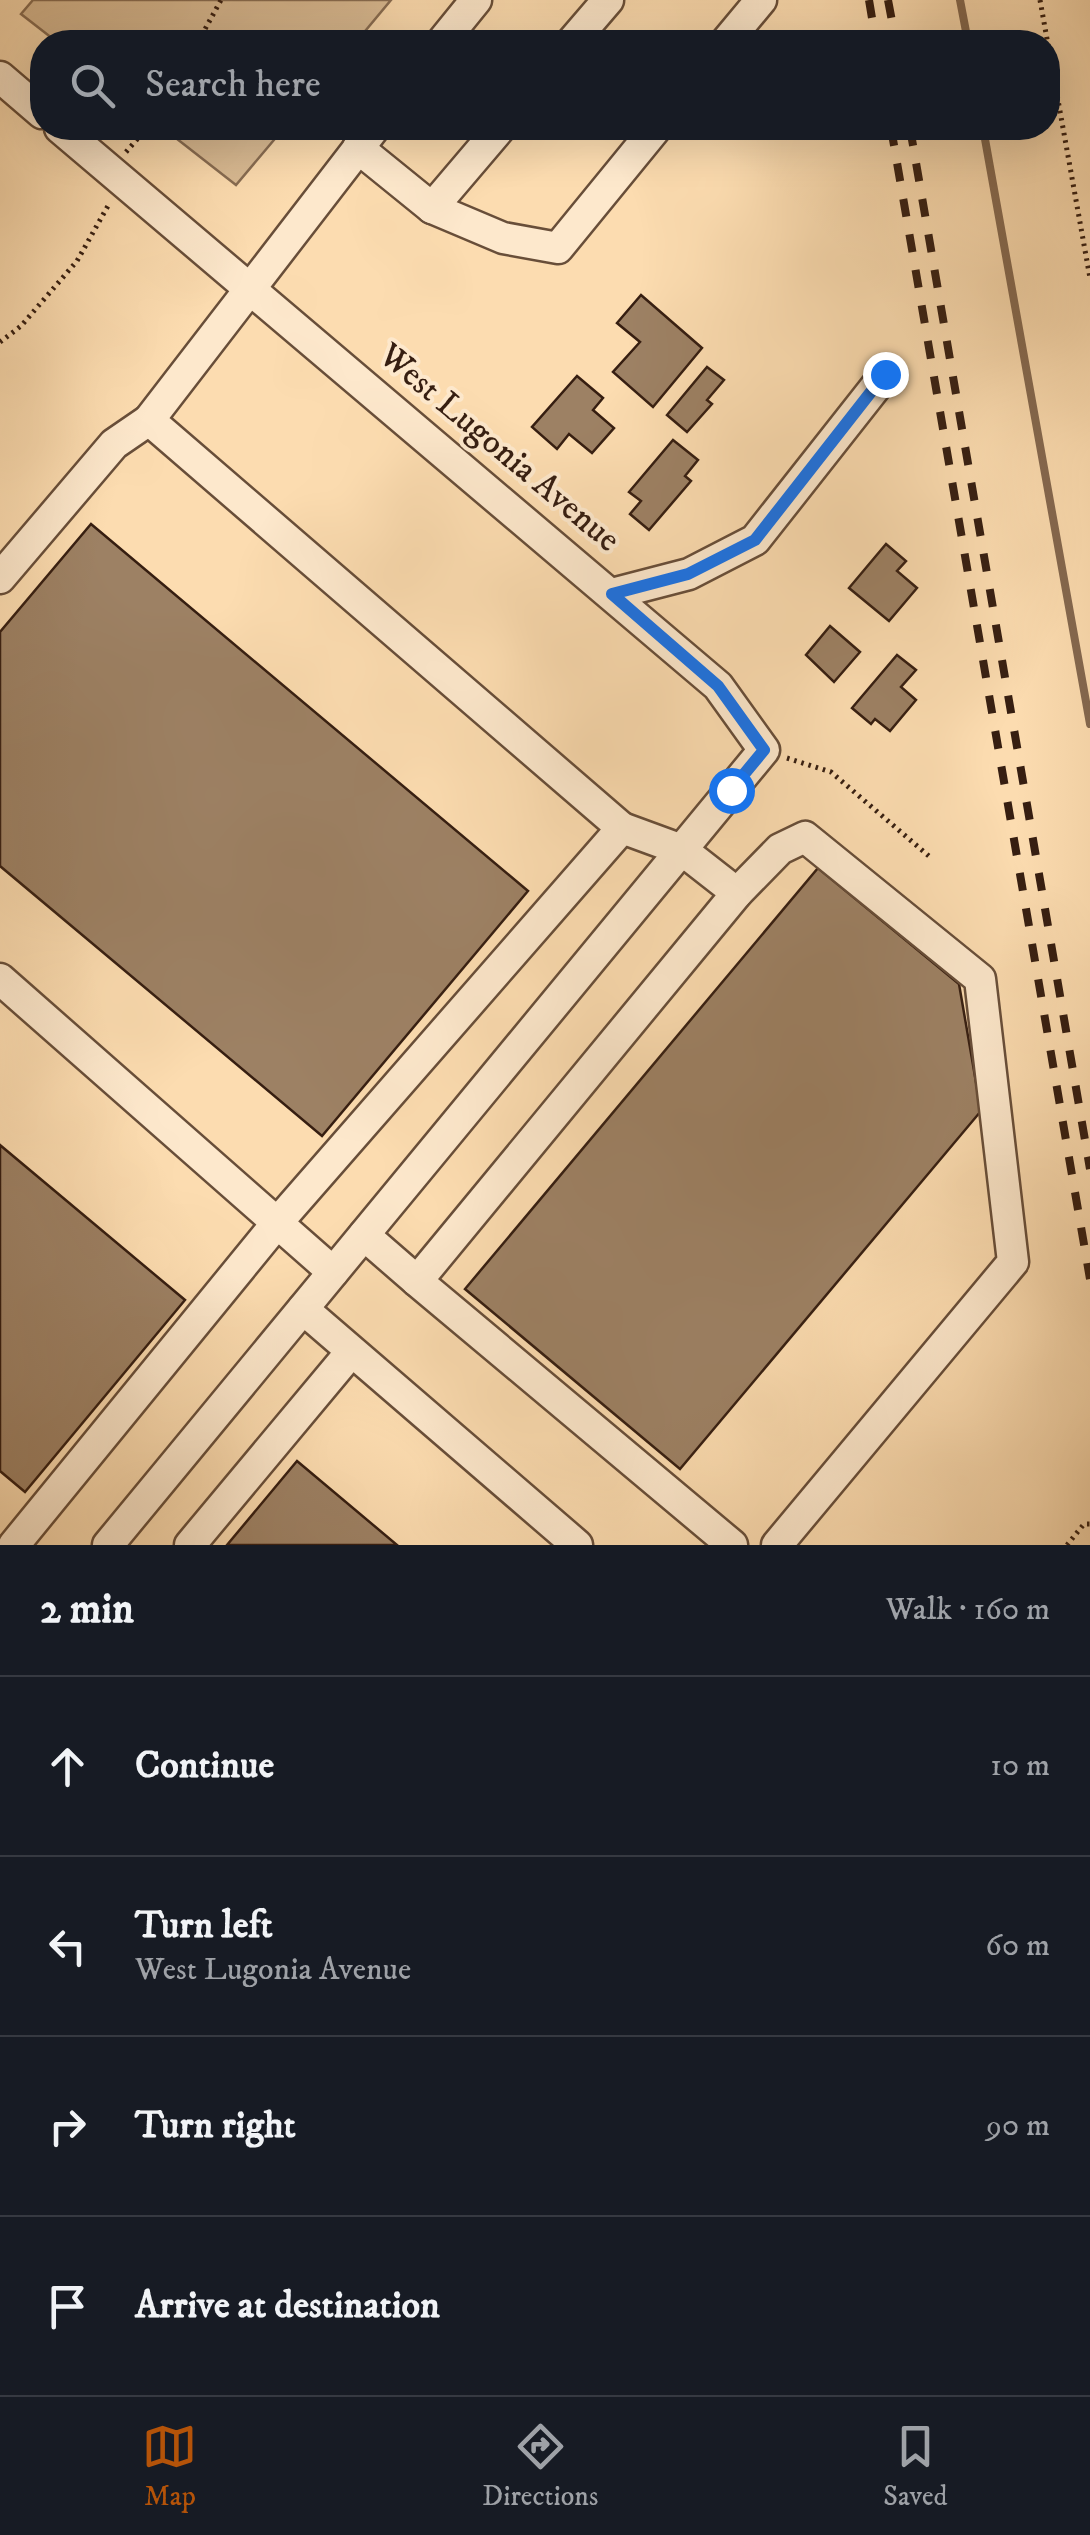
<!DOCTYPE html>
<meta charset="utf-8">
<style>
body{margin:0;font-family:"IM FELL DW Pica",serif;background:#242831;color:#f1f3f6}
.stop{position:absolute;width:30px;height:30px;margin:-22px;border:8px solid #1a73e8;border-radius:50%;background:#fff}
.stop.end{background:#1a73e8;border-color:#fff;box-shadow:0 2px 10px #0008}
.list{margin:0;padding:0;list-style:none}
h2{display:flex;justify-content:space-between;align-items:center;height:130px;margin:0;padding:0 40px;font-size:42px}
h2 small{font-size:32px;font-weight:400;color:#9ea1a6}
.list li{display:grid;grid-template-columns:65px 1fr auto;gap:30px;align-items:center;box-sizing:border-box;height:180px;padding:0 40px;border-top:2px solid #363941}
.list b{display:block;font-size:38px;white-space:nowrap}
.list p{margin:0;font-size:32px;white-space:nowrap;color:#9ea1a6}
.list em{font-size:32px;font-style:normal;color:#9ea1a6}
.icon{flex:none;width:55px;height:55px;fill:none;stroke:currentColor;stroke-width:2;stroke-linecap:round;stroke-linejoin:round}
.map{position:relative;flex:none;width:1090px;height:1545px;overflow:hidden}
.search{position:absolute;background:#171b24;box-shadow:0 10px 40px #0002;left:30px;right:30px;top:30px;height:110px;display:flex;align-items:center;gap:25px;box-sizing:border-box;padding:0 35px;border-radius:40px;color:#9ea1a6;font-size:38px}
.sheet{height:850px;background:#171b24}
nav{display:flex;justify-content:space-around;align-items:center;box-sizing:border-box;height:140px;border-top:2px solid #363941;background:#171b24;font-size:28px;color:#9ea1a6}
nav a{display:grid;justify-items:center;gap:5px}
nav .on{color:#b45309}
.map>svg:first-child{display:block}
.green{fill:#dabc95;stroke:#886d53;stroke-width:2.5}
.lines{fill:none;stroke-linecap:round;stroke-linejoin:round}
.stream{stroke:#856950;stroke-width:8}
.building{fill:#9d8164;stroke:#361e11;stroke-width:2.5}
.minor-casing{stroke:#684e39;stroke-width:35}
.path{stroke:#361e11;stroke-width:5;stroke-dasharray:2.5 5;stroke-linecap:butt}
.minor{stroke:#fde8cc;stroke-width:30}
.rail{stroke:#361e11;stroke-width:8;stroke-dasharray:18 18;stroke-linecap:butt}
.route{stroke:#1a73e8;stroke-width:12}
.labels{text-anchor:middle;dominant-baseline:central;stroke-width:8;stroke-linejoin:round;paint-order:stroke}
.street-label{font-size:35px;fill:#361e11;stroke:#fde8cc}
</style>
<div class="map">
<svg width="1090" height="1545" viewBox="0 0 1090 1545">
<rect width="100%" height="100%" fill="#fcdcb0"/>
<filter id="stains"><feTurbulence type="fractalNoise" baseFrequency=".002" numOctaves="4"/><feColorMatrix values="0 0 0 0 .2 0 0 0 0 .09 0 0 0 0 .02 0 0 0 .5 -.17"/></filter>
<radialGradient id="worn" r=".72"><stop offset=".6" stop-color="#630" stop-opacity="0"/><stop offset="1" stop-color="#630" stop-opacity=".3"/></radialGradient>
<g class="green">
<polygon points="33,0 391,0 356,42 57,42 21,14"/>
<polygon points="163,128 284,128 236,185"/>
</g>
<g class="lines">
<g class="stream">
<polyline points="960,0 968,42"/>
<polyline points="983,128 1090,724"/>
</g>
</g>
<g class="building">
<polygon points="641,295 702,348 653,407 613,372 640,342 617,323"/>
<polygon points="707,367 724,380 707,400 712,404 687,432 667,415"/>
<polygon points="577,376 603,398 593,410 614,428 592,453 569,434 557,449 532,427"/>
<polygon points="673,440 698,460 685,476 691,481 649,530 630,514 641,501 629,492"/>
<polygon points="91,524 528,891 322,1136 0,866 0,632"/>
<polygon points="886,544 906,561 897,571 917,588 889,621 849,588"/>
<polygon points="830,626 860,652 834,682 806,655"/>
<polygon points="897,655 916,670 901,687 916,700 890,731 875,719 871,724 852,708"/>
<polygon points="818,868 959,984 981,1111 680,1469 465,1289"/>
<polygon points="0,1145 185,1300 25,1492 0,1471"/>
<polygon points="297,1461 397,1545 227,1545"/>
</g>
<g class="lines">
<g class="minor-casing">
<g id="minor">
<polyline points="442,42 476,0"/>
<polyline points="572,42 608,0"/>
<polyline points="726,42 761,0"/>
<polyline points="0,77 42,113"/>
<polyline points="60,128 718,686 764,750 108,1545"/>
<polyline points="358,148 432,208 500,128"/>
<polyline points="432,208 503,238 558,248 656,128"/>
<polyline points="0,578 114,444 149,420"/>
<polyline points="612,594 689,574 755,540 885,375"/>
<polyline points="622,828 682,850 737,893"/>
<polyline points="0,979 333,1272"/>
<polyline points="364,1235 417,1281"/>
<polyline points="303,1309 577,1545"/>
<polyline points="14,1545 277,1223 622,828 149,420 374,128"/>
<polyline points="190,1545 351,1352"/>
<polyline points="732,1545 417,1281 737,893 780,849 805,837 980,979 1013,1262 777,1545"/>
</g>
</g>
<g class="path">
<polyline points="1040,0 1090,278"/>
<polyline points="198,42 221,0"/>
<polyline points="126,152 147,128"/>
<polyline points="0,342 21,326 77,261 109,204"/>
<polyline points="787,758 831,772 930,857"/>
<polyline points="1067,1545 1084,1524 1090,1524"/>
</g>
<use href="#minor" class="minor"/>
<g class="rail">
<polyline points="869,0 876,42"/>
<polyline points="888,0 896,42"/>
<polyline points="891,128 1090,1279"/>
<polyline points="910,128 1090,1169"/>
</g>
</g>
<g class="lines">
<polyline class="route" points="731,790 764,750 718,686 612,594 688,574 755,540 885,374"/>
</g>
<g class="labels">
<g class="street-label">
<text transform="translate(499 448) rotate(40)">West Lugonia Avenue</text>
</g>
</g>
<rect width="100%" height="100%" filter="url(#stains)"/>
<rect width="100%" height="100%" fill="url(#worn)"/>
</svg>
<div class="stop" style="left:731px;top:790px"></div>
<div class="stop end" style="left:885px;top:374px"></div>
<div class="search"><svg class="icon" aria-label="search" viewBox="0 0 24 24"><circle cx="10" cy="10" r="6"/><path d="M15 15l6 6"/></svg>Search here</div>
</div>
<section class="sheet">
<h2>2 min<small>Walk · 160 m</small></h2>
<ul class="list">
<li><svg class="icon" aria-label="ahead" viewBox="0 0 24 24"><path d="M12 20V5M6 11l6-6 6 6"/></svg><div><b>Continue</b></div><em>10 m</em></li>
<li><svg class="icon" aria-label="left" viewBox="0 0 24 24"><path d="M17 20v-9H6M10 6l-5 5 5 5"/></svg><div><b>Turn left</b><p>West Lugonia Avenue</p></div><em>60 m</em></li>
<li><svg class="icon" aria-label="right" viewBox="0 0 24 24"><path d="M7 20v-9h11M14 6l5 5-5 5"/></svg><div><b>Turn right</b></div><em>90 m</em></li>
<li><svg class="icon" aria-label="arrive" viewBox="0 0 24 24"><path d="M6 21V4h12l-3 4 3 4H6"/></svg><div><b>Arrive at destination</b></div></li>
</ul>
</section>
<nav>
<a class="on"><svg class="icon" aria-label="map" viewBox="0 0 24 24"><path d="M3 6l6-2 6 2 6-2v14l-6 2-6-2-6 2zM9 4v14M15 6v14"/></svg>Map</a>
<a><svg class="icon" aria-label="directions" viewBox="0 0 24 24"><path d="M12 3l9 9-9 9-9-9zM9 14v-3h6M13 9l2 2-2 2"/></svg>Directions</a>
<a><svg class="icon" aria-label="saved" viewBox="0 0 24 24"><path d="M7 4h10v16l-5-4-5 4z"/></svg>Saved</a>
</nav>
